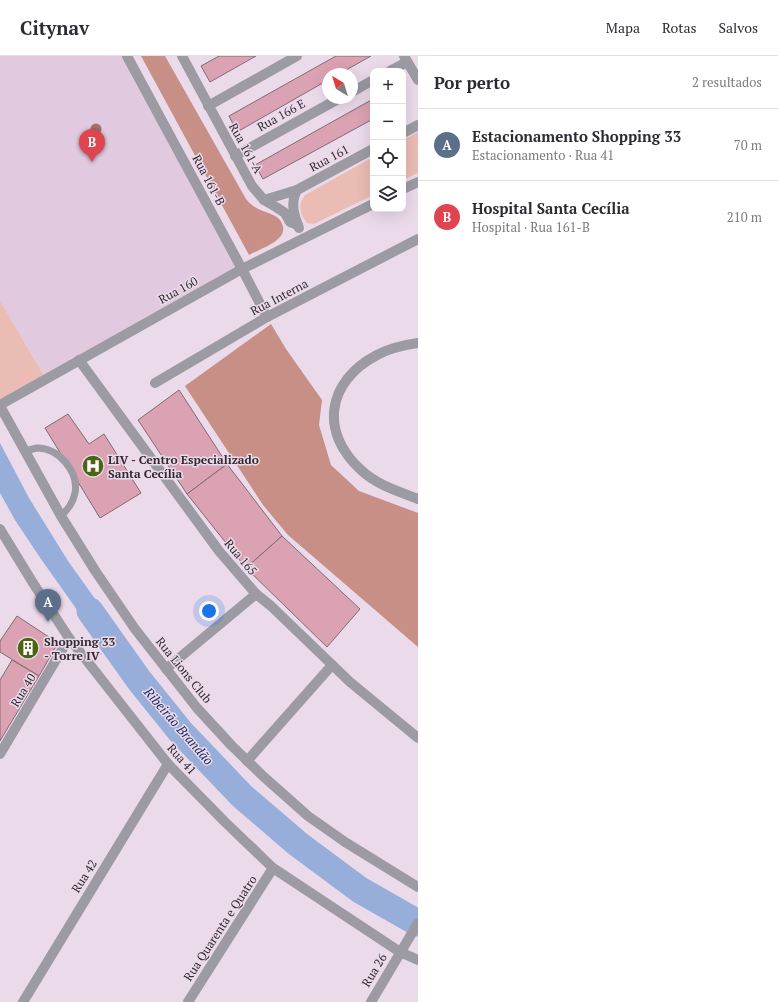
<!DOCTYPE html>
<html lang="pt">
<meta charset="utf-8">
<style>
body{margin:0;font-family:"PT Serif",serif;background:#f7f7f7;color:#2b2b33}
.controls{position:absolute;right:12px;top:12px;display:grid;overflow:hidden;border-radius:8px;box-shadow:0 4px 16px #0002}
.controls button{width:36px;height:36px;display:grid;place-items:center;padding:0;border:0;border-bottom:1px solid #e1e1e2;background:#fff;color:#2b2b33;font:20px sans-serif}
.compass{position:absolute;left:322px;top:12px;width:36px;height:36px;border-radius:50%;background:#fff;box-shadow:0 4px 16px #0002;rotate:322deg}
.you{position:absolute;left:209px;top:555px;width:14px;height:14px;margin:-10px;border:3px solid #fff;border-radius:50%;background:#1a73e8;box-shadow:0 0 0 6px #1a73e833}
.badge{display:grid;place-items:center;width:26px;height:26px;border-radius:50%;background:#4c6514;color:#fff;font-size:13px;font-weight:700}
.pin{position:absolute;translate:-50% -33px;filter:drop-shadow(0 1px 2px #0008)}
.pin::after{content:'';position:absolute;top:21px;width:14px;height:12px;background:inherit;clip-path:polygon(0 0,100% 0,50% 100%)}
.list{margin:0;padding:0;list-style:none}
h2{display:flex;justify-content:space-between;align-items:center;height:52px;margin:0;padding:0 16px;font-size:17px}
h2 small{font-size:13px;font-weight:400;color:#7c7c81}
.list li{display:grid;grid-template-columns:26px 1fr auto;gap:12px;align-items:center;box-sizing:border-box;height:72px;padding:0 16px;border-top:1px solid #e1e1e2}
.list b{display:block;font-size:15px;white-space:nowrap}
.list p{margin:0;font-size:13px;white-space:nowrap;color:#7c7c81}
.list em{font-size:13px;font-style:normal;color:#7c7c81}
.icon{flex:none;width:22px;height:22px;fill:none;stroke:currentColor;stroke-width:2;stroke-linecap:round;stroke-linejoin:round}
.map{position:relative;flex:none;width:418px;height:946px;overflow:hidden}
header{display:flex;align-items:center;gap:24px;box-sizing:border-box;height:56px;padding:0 20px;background:#fff;border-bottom:1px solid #e1e1e2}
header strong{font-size:19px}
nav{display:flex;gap:22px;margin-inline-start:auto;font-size:14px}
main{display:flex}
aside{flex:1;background:#fff}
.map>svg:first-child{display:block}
.built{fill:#e1cadf}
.green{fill:#eabcb3}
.forest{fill:#c78f85}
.water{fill:#97adda}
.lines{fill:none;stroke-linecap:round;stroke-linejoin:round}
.river{stroke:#97adda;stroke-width:27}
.building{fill:#daa2b3;stroke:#826c72}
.path{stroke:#aa9da9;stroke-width:2.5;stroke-dasharray:1 3;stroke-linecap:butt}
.service{stroke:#9c9aa3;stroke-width:7}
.minor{stroke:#9c9aa3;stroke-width:10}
.tertiary{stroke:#9c9aa3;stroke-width:10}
.tree{fill:#a07375}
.labels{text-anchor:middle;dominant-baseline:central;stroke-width:3;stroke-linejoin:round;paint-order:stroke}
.street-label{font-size:12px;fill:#322c32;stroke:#ebdaea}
.poi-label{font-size:12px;font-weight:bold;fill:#322c32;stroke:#ebdaea;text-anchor:start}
.water-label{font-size:13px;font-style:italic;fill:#152b61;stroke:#ebdaea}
</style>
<header>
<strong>Citynav</strong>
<nav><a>Mapa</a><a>Rotas</a><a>Salvos</a></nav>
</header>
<main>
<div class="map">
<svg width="418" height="946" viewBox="0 0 418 946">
<rect width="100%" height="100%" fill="#ebdaea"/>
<polygon class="built" points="0,0 127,0 242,213 0,349"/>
<g class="green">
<polygon points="418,76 418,117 403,124 403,84"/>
<path d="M373 101V139L314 168 307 167C300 157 297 150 305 139Z"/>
<polygon points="0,245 46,324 0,349"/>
</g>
<g class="forest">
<path d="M141 0H165L246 143C255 154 262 154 273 159 278 161 282 165 283 171 286 185 259 193 249 199Z"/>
<polygon points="271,268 286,293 322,344 319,369 331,409 359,435 418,457 418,591 288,479 263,449 185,330"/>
</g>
<polygon class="water" points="0,387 29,442 68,505 121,579 104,592 41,503 15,464 0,437"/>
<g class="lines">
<polyline class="river" points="90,555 139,624 180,675 242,740 298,788 360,834 418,867"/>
</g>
<g class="building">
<polygon points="219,0 256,0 210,26 201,10"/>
<polygon points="336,0 371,0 339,18 328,18 328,24 237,76 229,60"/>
<polygon points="373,43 373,63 263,123 255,109"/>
<polygon points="179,334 227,408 187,438 138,364"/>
<polygon points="68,358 89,388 104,378 141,437 100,462 45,372"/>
<polygon points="227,408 282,480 246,512 187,438"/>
<polygon points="282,480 360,553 327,591 246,512"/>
<polygon points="17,560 58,587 39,620 0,596 0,585"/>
<polygon points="12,604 39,620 0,685 0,624"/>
</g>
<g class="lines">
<polyline class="path" points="97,600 126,580"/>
<path class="service" d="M25 395C29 394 33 393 37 392 59 392 79 416 75 437 73 447 68 453 61 460"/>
<g class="minor">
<polyline points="182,0 252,130 264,144 276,151 285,157 290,166 298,169"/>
<polyline points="404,0 418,24"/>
<polyline points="390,15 407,6"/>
<polyline points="352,36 373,24"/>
<polyline points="208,50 297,0"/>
<polyline points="403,77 418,69"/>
<polyline points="235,100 340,42"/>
<polyline points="403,133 418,126"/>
<path d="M297 134C290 147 294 159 299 172"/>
<polyline points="264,144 297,134 373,93"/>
<polyline points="267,261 242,213 373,148"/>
<path d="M418 287C404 289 390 292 377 299 327 325 319 376 361 414 377 429 398 435 418 443"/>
<polyline points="79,304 219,495 256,538 271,550 350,626 418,682"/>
<polyline points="155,327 267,261 418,183"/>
<polyline points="0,350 61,460 96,516 135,573 197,652 232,690 264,721 308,760 345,786 418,831"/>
<polyline points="0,473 33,527 69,582 168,708 225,766 273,812 400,896 418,904"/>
<polyline points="166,613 256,538"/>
<polyline points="247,705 332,609"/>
<polyline points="23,946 168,708"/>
<polyline points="188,946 273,812"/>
<polyline points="371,946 418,867"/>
</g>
<g class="tertiary">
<polyline points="0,349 242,213 127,0"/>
<polyline points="0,698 69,582"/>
</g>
</g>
<circle class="tree" cx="96" cy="73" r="5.5"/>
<defs>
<g id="hospital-disc" transform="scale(1.15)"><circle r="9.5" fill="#4c6514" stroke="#ebdaea"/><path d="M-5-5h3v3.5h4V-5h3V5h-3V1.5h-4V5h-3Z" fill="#fff"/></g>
<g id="building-disc" transform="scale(1.15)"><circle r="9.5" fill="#4c6514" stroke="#ebdaea"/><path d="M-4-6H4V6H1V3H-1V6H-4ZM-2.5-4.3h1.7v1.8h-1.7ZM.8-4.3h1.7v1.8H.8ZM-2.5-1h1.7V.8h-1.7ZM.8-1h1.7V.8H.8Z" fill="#fff"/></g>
</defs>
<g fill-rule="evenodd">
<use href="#hospital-disc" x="93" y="410"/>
<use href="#building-disc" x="28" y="592"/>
</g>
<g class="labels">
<g class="street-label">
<text transform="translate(281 59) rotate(-29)">Rua 166 E</text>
<text transform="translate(246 92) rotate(61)">Rua 161-A</text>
<text transform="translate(329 102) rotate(-28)">Rua 161</text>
<text transform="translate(209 124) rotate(62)">Rua 161-B</text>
<text transform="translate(178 234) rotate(-29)">Rua 160</text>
<text transform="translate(279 241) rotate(-28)">Rua Interna</text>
<text transform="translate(241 501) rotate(50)">Rua 165</text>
<text transform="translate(184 614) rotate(51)">Rua Lions Club</text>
<text transform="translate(23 634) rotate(-59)">Rua 40</text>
<text transform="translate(182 703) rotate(48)">Rua 41</text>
<text transform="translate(84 820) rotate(-58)">Rua 42</text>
<text transform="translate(220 872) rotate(-57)">Rua Quarenta e Quatro</text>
<text transform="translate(374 914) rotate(-59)">Rua 26</text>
</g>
<g class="poi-label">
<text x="108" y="403">LIV - Centro Especializado<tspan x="108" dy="14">Santa Cecília</tspan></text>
<text x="44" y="585">Shopping 33<tspan x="44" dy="14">- Torre IV</tspan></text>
</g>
<g class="water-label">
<text transform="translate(179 670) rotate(49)">Ribeirão Brandão</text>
</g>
</g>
</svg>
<div class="controls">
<button>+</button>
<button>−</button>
<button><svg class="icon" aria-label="locate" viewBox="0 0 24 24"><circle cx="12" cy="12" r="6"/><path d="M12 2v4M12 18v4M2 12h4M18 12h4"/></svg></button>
<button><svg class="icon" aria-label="layers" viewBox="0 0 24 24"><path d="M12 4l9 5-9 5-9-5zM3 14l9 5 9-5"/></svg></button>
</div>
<svg class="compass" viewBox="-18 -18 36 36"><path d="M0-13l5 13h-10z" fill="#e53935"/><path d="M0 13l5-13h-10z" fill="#7c7c81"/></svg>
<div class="you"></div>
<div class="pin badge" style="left:48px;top:566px;background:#5c6f8a">A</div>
<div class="pin badge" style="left:92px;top:106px;background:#e0444e">B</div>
</div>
<aside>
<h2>Por perto<small>2 resultados</small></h2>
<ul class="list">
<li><span class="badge" style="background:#5c6f8a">A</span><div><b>Estacionamento Shopping 33</b><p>Estacionamento · Rua 41</p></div><em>70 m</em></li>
<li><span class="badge" style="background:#e0444e">B</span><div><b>Hospital Santa Cecília</b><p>Hospital · Rua 161-B</p></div><em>210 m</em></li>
</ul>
</aside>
</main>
